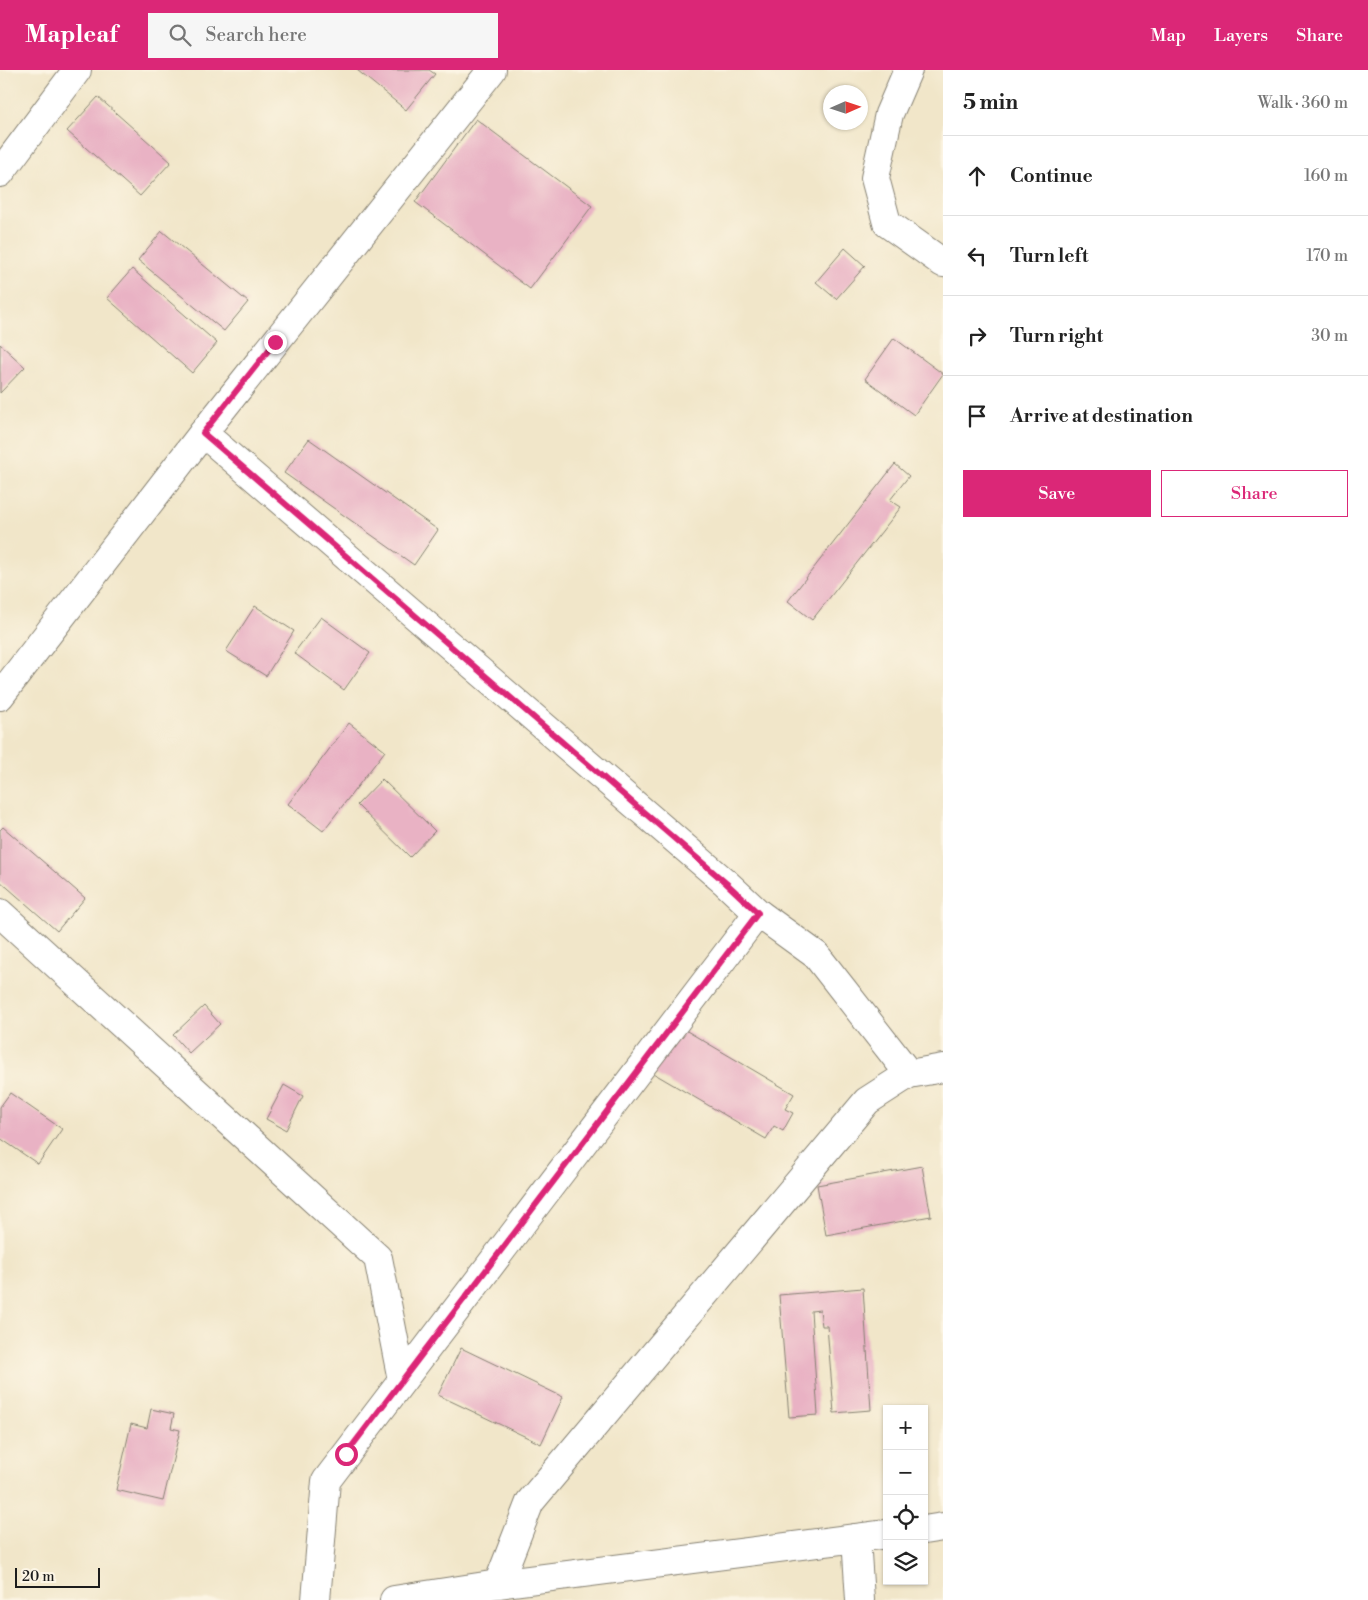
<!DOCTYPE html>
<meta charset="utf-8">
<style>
body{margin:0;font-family:"Libre Bodoni",serif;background:#f6f6f6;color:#222}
.controls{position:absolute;right:15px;bottom:15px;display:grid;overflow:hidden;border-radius:0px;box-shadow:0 1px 4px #0004}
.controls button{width:45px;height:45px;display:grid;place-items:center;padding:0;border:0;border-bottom:1px solid #e0e0e0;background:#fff;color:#222;font:25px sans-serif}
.compass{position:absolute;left:823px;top:15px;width:45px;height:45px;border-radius:50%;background:#fff;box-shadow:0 1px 4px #0004;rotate:87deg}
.scale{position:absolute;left:15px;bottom:12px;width:85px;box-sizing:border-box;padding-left:5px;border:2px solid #1c1c1c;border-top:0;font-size:14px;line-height:18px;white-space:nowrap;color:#1c1c1c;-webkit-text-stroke:4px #fcf5e5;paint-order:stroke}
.stop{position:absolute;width:15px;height:15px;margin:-11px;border:4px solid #db2777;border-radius:50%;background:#fff}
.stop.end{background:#db2777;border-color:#fff;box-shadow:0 1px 5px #0008}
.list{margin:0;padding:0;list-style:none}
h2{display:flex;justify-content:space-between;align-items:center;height:65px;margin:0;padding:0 20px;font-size:21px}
h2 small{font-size:16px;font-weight:400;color:#767676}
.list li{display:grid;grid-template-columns:32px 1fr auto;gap:15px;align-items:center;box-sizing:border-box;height:80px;padding:0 20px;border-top:1px solid #e0e0e0}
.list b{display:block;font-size:19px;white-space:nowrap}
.list em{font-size:16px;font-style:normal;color:#767676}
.actions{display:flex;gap:10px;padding:15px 20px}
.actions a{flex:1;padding:11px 0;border:1px solid #db2777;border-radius:0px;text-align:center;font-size:18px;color:#db2777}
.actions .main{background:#db2777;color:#fff}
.icon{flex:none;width:28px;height:28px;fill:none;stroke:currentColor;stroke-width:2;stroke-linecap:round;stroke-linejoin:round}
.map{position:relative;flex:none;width:943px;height:1530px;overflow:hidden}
header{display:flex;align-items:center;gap:30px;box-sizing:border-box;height:70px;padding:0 25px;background:#db2777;color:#fff}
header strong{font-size:24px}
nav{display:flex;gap:28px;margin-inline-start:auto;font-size:18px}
.search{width:350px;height:45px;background:#f6f6f6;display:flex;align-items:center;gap:12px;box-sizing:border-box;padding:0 18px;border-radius:0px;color:#767676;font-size:19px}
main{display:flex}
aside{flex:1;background:#fff}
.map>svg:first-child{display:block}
.building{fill:#e9b2c4}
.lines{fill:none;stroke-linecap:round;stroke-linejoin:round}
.minor-casing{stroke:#868172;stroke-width:30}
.minor{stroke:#fff;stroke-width:28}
.route{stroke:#db2777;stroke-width:6}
</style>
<header>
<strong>Mapleaf</strong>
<div class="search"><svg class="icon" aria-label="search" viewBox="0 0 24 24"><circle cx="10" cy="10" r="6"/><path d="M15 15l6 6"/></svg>Search here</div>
<nav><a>Map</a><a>Layers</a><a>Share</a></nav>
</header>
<main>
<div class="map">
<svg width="943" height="1530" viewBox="0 0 943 1530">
<rect width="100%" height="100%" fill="#fcf5e5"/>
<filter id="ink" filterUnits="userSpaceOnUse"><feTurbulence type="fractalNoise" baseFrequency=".02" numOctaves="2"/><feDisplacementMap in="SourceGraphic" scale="10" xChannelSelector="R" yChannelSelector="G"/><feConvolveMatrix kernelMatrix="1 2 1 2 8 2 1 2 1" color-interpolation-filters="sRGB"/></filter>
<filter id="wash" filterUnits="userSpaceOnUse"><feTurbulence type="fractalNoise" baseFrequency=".0096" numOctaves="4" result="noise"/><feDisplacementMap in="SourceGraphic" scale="20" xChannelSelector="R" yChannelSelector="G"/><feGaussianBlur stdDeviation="1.12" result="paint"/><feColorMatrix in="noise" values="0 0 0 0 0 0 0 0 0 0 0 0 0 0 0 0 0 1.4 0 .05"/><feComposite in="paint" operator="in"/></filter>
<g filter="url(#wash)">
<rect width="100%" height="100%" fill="#f1e6c9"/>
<g id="blocks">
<g class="building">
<polygon points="357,0 429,0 435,4 406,40"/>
<polygon points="98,27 171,92 140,126 67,61"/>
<polygon points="476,49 592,136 530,219 415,132"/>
<polygon points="162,161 248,232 224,261 138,190"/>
<polygon points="845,178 865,196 836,229 816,212"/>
<polygon points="132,199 217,273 192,303 107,228"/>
<polygon points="894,268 943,304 914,345 865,309"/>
<polygon points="0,274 25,297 0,323"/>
<polygon points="309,369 438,460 414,495 284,403"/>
<polygon points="895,394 909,406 890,430 901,437 812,550 788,531"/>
<polygon points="255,536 294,561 266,606 226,581"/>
<polygon points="321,547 370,583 344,620 294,583"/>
<polygon points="349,653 385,681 323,761 288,734"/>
<polygon points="382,709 435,761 410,787 357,735"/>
<polygon points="3,757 85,828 57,861 0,811 0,760"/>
<polygon points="204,936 220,954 189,983 173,965"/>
<polygon points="680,957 794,1024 785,1039 793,1043 783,1061 774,1056 766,1069 653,1003"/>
<polygon points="284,1015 303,1026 286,1060 266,1049"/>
<polygon points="10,1023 62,1059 38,1094 0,1068 0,1037"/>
<polygon points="922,1096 931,1146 826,1165 817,1115"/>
<polygon points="863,1218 871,1340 834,1343 827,1256 822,1256 820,1240 811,1241 818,1345 789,1347 779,1225"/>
<polygon points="461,1278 563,1327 541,1374 438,1325"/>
<polygon points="151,1339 174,1344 171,1358 180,1360 163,1431 116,1420 131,1354 147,1358"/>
</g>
</g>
</g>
<g filter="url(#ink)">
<use href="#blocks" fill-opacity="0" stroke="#868172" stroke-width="1"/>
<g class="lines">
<g class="minor-casing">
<g id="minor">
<polyline points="908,0 889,44 875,108 887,153 943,193"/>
<polyline points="0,103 77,0"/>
<polyline points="203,363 726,813 758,843 816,885 909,1004"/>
<polyline points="0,626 203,363 492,0"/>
<polyline points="0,843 378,1188 402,1310"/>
<polyline points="924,1460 943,1457"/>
<polyline points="856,1468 860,1530"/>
<polyline points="498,1514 530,1432 867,1031 909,1004 943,998"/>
<polyline points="316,1530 326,1411 758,843"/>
<polyline points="394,1530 498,1514 887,1464"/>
</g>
</g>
<use href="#minor" class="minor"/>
</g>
</g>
<g class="lines" filter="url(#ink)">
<polyline class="route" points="275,272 203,363 726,813 758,843 346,1384"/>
</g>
</svg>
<div class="controls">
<button>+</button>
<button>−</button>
<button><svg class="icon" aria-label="locate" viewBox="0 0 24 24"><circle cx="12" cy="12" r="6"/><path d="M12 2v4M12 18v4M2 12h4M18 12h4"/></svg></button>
<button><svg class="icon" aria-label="layers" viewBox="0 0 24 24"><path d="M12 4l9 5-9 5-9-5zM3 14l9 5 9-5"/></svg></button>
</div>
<svg class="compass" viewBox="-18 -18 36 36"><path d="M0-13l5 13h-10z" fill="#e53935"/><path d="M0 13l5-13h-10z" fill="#767676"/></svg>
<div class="scale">20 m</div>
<div class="stop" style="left:346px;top:1384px"></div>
<div class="stop end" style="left:275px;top:272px"></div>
</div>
<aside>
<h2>5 min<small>Walk · 360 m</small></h2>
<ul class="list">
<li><svg class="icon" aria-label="ahead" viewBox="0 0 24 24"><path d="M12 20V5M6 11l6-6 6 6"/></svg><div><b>Continue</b></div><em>160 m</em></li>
<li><svg class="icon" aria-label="left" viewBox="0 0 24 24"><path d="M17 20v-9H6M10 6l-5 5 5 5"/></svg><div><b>Turn left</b></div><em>170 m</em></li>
<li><svg class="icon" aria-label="right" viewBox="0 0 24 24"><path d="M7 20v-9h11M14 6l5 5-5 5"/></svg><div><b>Turn right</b></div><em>30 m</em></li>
<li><svg class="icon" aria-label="arrive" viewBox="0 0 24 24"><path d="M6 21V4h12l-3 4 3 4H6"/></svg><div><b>Arrive at destination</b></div></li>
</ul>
<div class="actions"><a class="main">Save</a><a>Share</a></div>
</aside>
</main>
